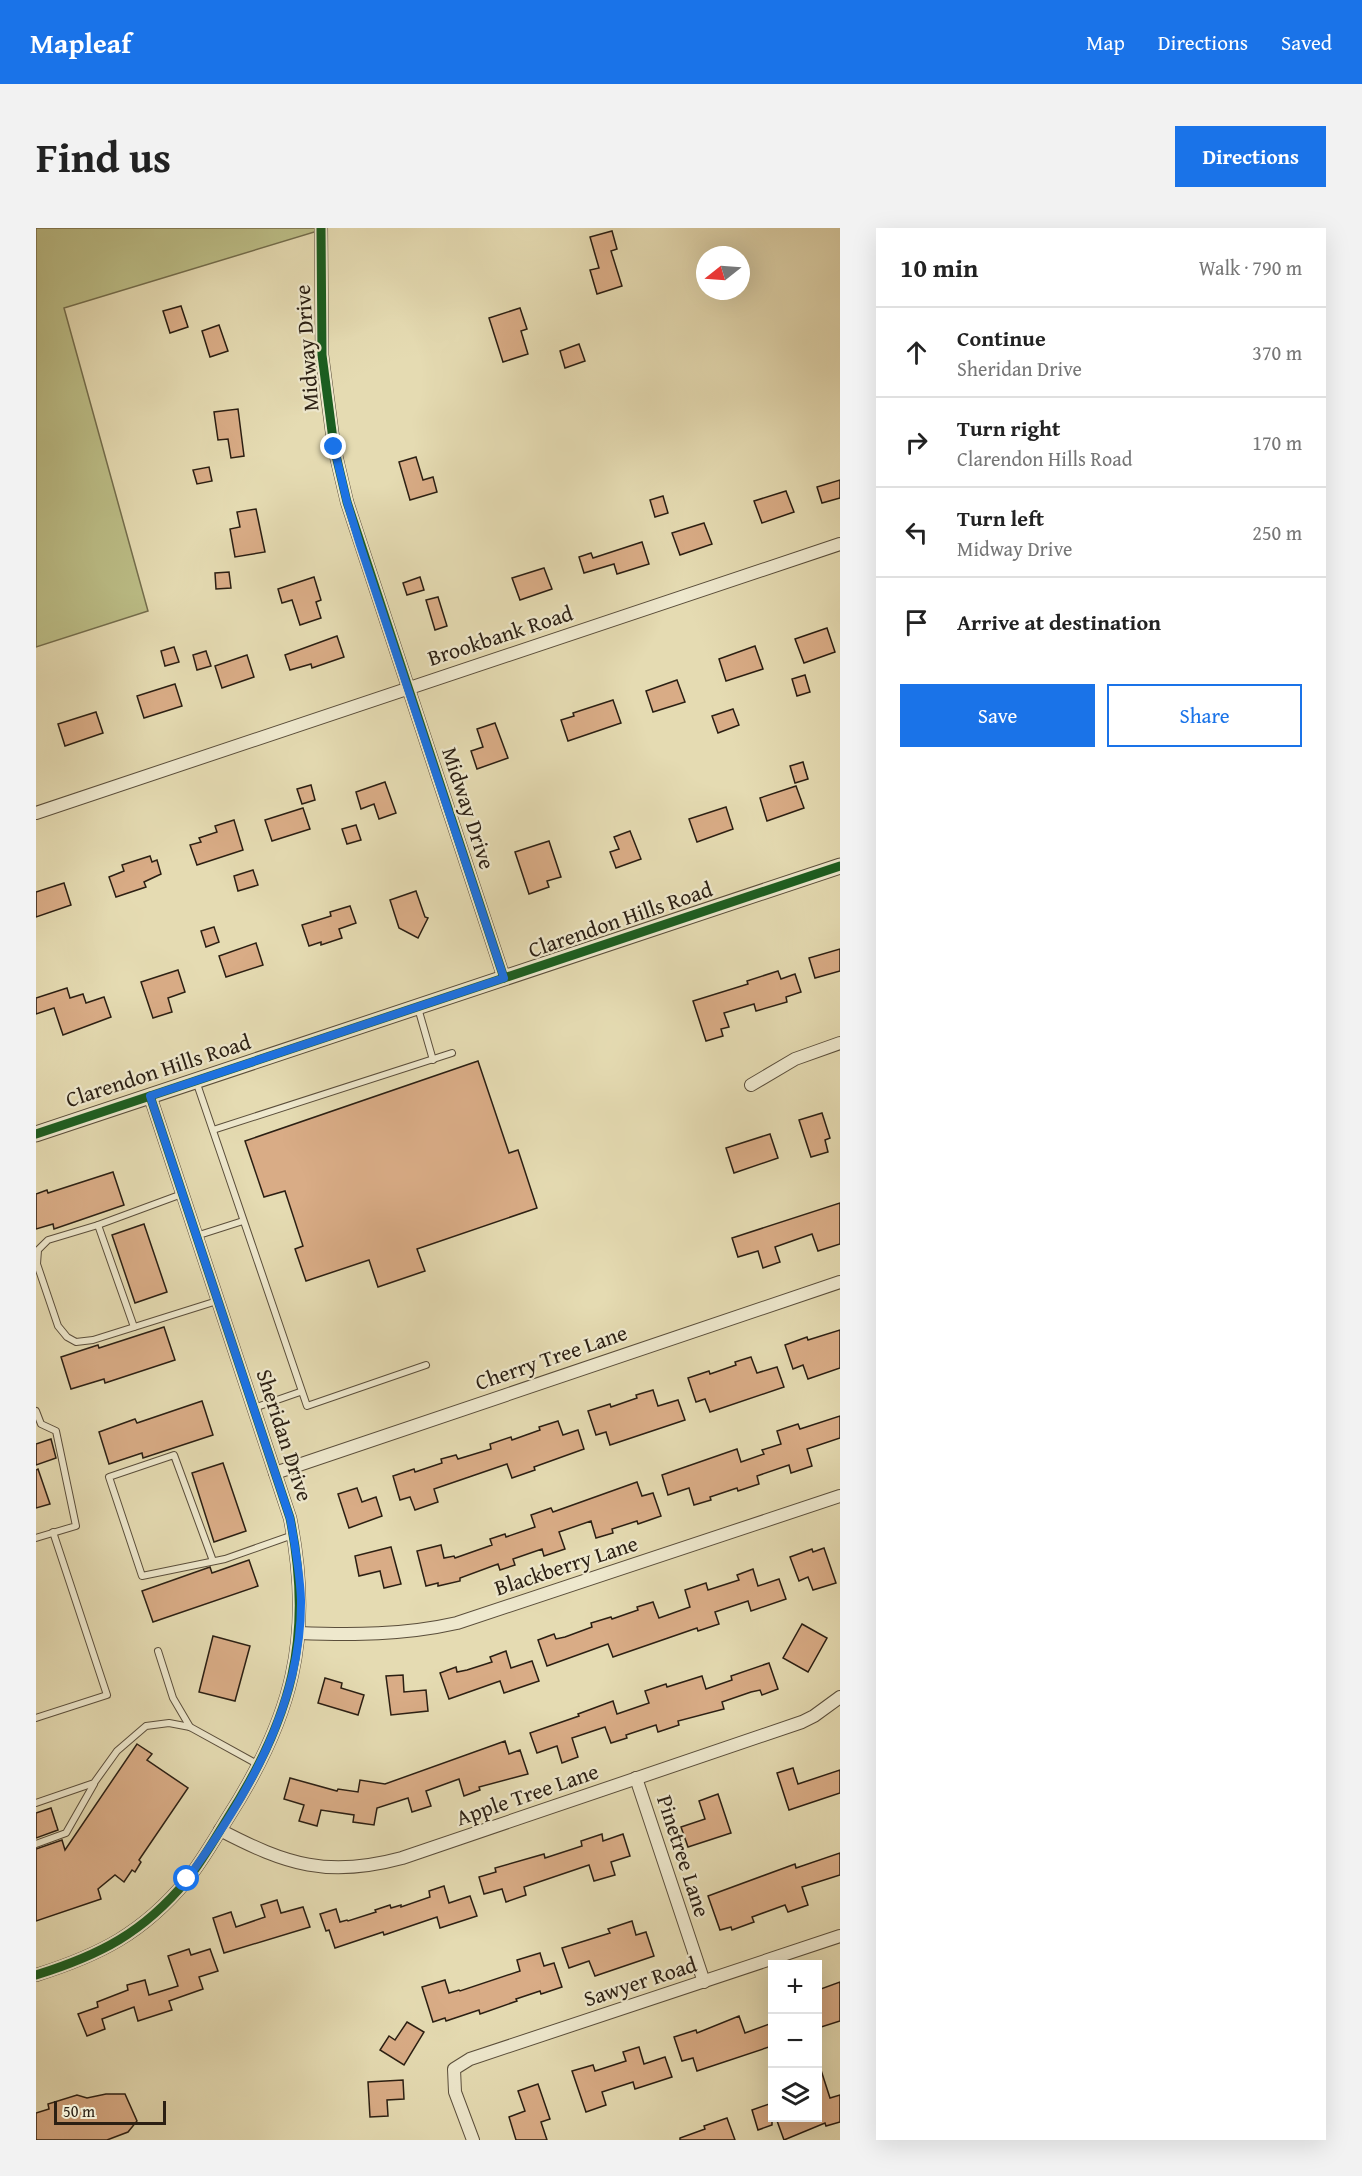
<!DOCTYPE html>
<meta charset="utf-8">
<style>
body{margin:0;font-family:"Gentium Book Plus",serif;background:#f2f2f2;color:#222}
.controls{position:absolute;right:18px;bottom:18px;display:grid;overflow:hidden;border-radius:0px;box-shadow:0 6px 24px #0002}
.controls button{width:54px;height:54px;display:grid;place-items:center;padding:0;border:0;border-bottom:2px solid #e0e0e0;background:#fff;color:#222;font:30px sans-serif}
.compass{position:absolute;left:660px;top:18px;width:54px;height:54px;border-radius:50%;background:#fff;box-shadow:0 6px 24px #0002;rotate:253deg}
.scale{position:absolute;left:18px;bottom:15px;width:112px;box-sizing:border-box;padding-left:6px;border:3px solid #2b1f13;border-top:0;font-size:16px;line-height:21px;white-space:nowrap;color:#2b1f13;-webkit-text-stroke:4px #eee8cd;paint-order:stroke}
.stop{position:absolute;width:18px;height:18px;margin:-14px;border:4px solid #1a73e8;border-radius:50%;background:#fff}
.stop.end{background:#1a73e8;border-color:#fff;box-shadow:0 2px 6px #0008}
.list{margin:0;padding:0;list-style:none}
h2{display:flex;justify-content:space-between;align-items:center;height:78px;margin:0;padding:0 24px;font-size:26px}
h2 small{font-size:20px;font-weight:400;color:#767676}
.list li{display:grid;grid-template-columns:39px 1fr auto;gap:18px;align-items:center;box-sizing:border-box;height:90px;padding:0 24px;border-top:2px solid #e0e0e0}
.list b{display:block;font-size:22px;white-space:nowrap}
.list p{margin:0;font-size:20px;white-space:nowrap;color:#767676}
.list em{font-size:20px;font-style:normal;color:#767676}
.actions{display:flex;gap:12px;padding:18px 24px}
.actions a{flex:1;padding:14px 0;border:2px solid #1a73e8;border-radius:0px;text-align:center;font-size:21px;color:#1a73e8}
.actions .main{background:#1a73e8;color:#fff}
.icon{flex:none;width:33px;height:33px;fill:none;stroke:currentColor;stroke-width:2;stroke-linecap:round;stroke-linejoin:round}
.map{position:relative;flex:none;width:804px;height:1912px;overflow:hidden;border-radius:0px}
header{display:flex;align-items:center;gap:36px;box-sizing:border-box;height:84px;padding:0 30px;background:#1a73e8;color:#fff}
header strong{font-size:28px}
nav{display:flex;gap:33px;margin-inline-start:auto;font-size:21px}
.intro{display:flex;align-items:center;justify-content:space-between;box-sizing:border-box;height:144px;padding:0 36px}
h1{margin:0;font-size:42px}
.button{padding:15px 27px;border-radius:0px;background:#1a73e8;color:#fff;font-size:21px;font-weight:700}
main{display:flex;gap:36px;padding:0 36px}
aside{flex:1;background:#fff;border-radius:0px;box-shadow:0 6px 24px #0002}
.map>svg:first-child{display:block}
.green{fill:#bcbe87;stroke:#746e4d;stroke-width:1.5}
.building{fill:#d9ac86;stroke:#2b1f13;stroke-width:1.5}
.lines{fill:none;stroke-linecap:round;stroke-linejoin:round}
.service-casing{stroke:#5a4e3b;stroke-width:8}
.minor-casing{stroke:#5a4e3b;stroke-width:14}
.tertiary-casing{stroke:#5a4e3b;stroke-width:17}
.service{stroke:#eee8cd;stroke-width:6}
.minor{stroke:#eee8cd;stroke-width:12}
.tertiary{stroke:#eee8cd;stroke-width:15}
.cycleway-casing{stroke:#eee8cd;stroke-width:13}
.cycleway{stroke:#1b5e20;stroke-width:9}
.route{stroke:#1a73e8;stroke-width:8}
.labels{text-anchor:middle;dominant-baseline:central;stroke-width:4.5;stroke-linejoin:round;paint-order:stroke}
.street-label{font-size:22px;fill:#2b1f13;stroke:#eee8cd}
</style>
<header>
<strong>Mapleaf</strong>
<nav><a>Map</a><a>Directions</a><a>Saved</a></nav>
</header>
<div class="intro"><h1>Find us</h1><a class="button">Directions</a></div>
<main>
<div class="map">
<svg width="804" height="1912" viewBox="0 0 804 1912">
<rect width="100%" height="100%" fill="#e5dbb2"/>
<filter id="stains"><feTurbulence type="fractalNoise" baseFrequency=".00333" numOctaves="4"/><feColorMatrix values="0 0 0 0 .2 0 0 0 0 .09 0 0 0 0 .02 0 0 0 .5 -.17"/></filter>
<radialGradient id="worn" r=".72"><stop offset=".6" stop-color="#630" stop-opacity="0"/><stop offset="1" stop-color="#630" stop-opacity=".3"/></radialGradient>
<polygon class="green" points="0,0 285,0 285,2 28,80 112,383 0,419"/>
<g class="building">
<polygon points="576,3 581,21 575,23 586,58 561,66 554,42 563,40 554,9"/>
<polygon points="145,78 152,99 134,105 127,83"/>
<polygon points="484,80 491,101 485,103 492,126 467,134 453,90"/>
<polygon points="183,97 192,123 174,129 166,103"/>
<polygon points="543,116 549,133 529,140 524,123"/>
<polygon points="202,181 208,228 195,230 192,211 182,212 178,184"/>
<polygon points="380,229 387,252 397,249 401,264 374,272 363,234"/>
<polygon points="173,239 176,253 161,256 157,242"/>
<polygon points="804,252 804,270 786,275 781,259"/>
<polygon points="750,263 758,284 726,295 718,273"/>
<polygon points="627,268 632,285 619,289 614,272"/>
<polygon points="220,281 229,324 199,329 194,301 204,299 201,284"/>
<polygon points="668,295 676,316 644,327 636,305"/>
<polygon points="606,314 613,336 581,346 578,336 548,345 543,329 555,325 557,330"/>
<polygon points="508,340 516,361 484,372 476,350"/>
<polygon points="193,344 195,360 180,361 179,345"/>
<polygon points="278,349 285,372 280,374 285,390 264,397 256,372 246,375 242,361"/>
<polygon points="384,349 388,362 371,367 367,355"/>
<polygon points="402,369 411,398 399,402 390,372"/>
<polygon points="791,400 799,424 768,435 759,411"/>
<polygon points="301,408 308,429 276,440 275,436 254,442 249,427"/>
<polygon points="719,418 727,441 690,453 683,431"/>
<polygon points="138,419 143,434 129,438 125,423"/>
<polygon points="170,423 175,438 161,442 157,427"/>
<polygon points="211,427 218,449 186,460 179,438"/>
<polygon points="769,447 774,464 761,468 756,451"/>
<polygon points="641,452 649,474 617,484 610,463"/>
<polygon points="139,456 146,478 108,490 101,468"/>
<polygon points="577,472 585,495 532,513 525,492 538,488 537,485"/>
<polygon points="697,481 703,497 682,505 676,488"/>
<polygon points="60,484 67,505 29,518 22,496"/>
<polygon points="459,495 472,530 441,541 435,523 447,519 441,501"/>
<polygon points="767,534 772,551 759,555 754,538"/>
<polygon points="349,554 360,585 343,591 338,576 325,581 320,564"/>
<polygon points="275,557 279,572 266,576 261,561"/>
<polygon points="760,558 768,580 731,593 724,570"/>
<polygon points="690,579 697,601 661,614 653,591"/>
<polygon points="267,580 274,601 236,613 229,592"/>
<polygon points="198,592 207,622 161,637 154,617 165,614 163,610 181,604 179,598"/>
<polygon points="320,597 325,612 311,616 306,601"/>
<polygon points="594,603 605,631 580,640 574,624 583,621 578,609"/>
<polygon points="513,613 525,649 511,653 513,659 493,666 479,624"/>
<polygon points="114,628 116,634 121,632 125,646 108,654 110,659 80,669 73,649 88,643 86,637"/>
<polygon points="217,642 222,657 202,663 198,648"/>
<polygon points="28,655 35,677 0,689 0,664"/>
<polygon points="380,663 389,689 392,690 382,710 363,700 354,672"/>
<polygon points="314,678 320,695 303,701 306,710 285,717 285,714 273,718 266,697 295,688 294,684"/>
<polygon points="178,699 183,714 170,719 165,703"/>
<polygon points="220,715 227,737 190,749 183,728"/>
<polygon points="804,721 804,743 779,750 773,730"/>
<polygon points="142,742 149,764 132,770 136,784 117,790 105,754"/>
<polygon points="742,743 745,751 759,746 765,764 750,769 751,774 720,783 718,776 688,785 693,799 685,801 687,808 670,813 657,773 712,756 711,753"/>
<polygon points="31,760 34,770 47,766 50,775 68,769 75,789 27,807 18,780 0,786 0,770"/>
<polygon points="442,833 473,925 482,922 501,980 381,1021 389,1043 342,1059 333,1032 270,1053 259,1021 267,1018 249,963 228,969 209,913"/>
<polygon points="786,885 794,910 789,912 792,924 775,929 763,892"/>
<polygon points="734,906 742,930 698,945 690,920"/>
<polygon points="77,944 88,977 18,1001 17,996 0,1001 0,966 11,962 12,965"/>
<polygon points="804,975 804,1016 782,1023 776,1006 739,1019 744,1034 727,1040 722,1023 702,1029 696,1010"/>
<polygon points="108,996 131,1064 99,1075 76,1007"/>
<polygon points="128,1099 139,1132 69,1155 68,1151 35,1161 25,1129 62,1117 63,1120"/>
<polygon points="804,1102 804,1140 772,1151 767,1137 757,1141 749,1117 771,1109 772,1112"/>
<polygon points="715,1129 721,1145 741,1139 748,1159 674,1184 669,1171 660,1174 652,1150 673,1143 674,1146 700,1137 699,1134"/>
<polygon points="617,1162 622,1178 642,1172 649,1192 574,1217 570,1204 560,1207 552,1183 574,1176 575,1179 601,1170 600,1167"/>
<polygon points="166,1173 177,1207 107,1230 106,1225 73,1236 63,1204 99,1191 101,1195"/>
<polygon points="804,1188 804,1210 771,1221 776,1238 755,1245 753,1237 721,1248 723,1256 702,1263 701,1260 674,1269 675,1272 658,1277 653,1260 632,1267 626,1247 701,1221 705,1234 728,1226 726,1222 745,1216 741,1203 762,1196 764,1201"/>
<polygon points="522,1193 527,1207 542,1202 548,1221 498,1239 499,1242 476,1250 471,1236 398,1261 402,1274 379,1282 374,1269 364,1272 357,1248 378,1241 379,1244 406,1235 405,1231 420,1227 422,1231 455,1221 454,1216 475,1209 476,1212 504,1202 503,1199"/>
<polygon points="15,1211 20,1230 0,1237 0,1216"/>
<polygon points="187,1235 210,1303 178,1314 156,1245"/>
<polygon points="2,1241 14,1276 0,1280 0,1242"/>
<polygon points="601,1254 606,1268 617,1265 625,1288 602,1296 601,1293 576,1301 577,1305 560,1310 555,1293 523,1304 529,1321 508,1328 506,1321 477,1331 479,1337 464,1342 462,1336 424,1350 424,1353 402,1358 402,1355 390,1358 381,1323 405,1317 408,1330 418,1328 419,1330 456,1317 454,1311 469,1306 470,1309 499,1299 495,1287 515,1280 517,1284"/>
<polygon points="321,1260 326,1274 340,1269 346,1288 313,1300 302,1266"/>
<polygon points="355,1319 365,1356 348,1360 344,1343 323,1348 319,1328"/>
<polygon points="788,1320 800,1355 777,1362 772,1349 763,1353 754,1329 776,1321 777,1324"/>
<polygon points="213,1332 222,1358 117,1394 106,1363 174,1339 176,1345"/>
<polygon points="717,1341 722,1358 743,1351 750,1371 715,1383 712,1373 679,1384 683,1396 662,1403 661,1400 577,1429 572,1416 511,1438 502,1412 518,1406 520,1411 529,1409 556,1399 555,1395 575,1389 576,1391 602,1382 601,1379 617,1374 623,1390 654,1379 649,1362 670,1355 672,1362 703,1352 701,1347"/>
<polygon points="766,1396 791,1410 772,1444 747,1430"/>
<polygon points="177,1408 214,1418 199,1473 163,1464"/>
<polygon points="470,1423 475,1440 496,1433 503,1453 468,1465 464,1453 413,1471 404,1445 420,1439 421,1444 431,1442 456,1434 454,1429"/>
<polygon points="733,1435 742,1461 726,1467 724,1462 715,1464 686,1474 688,1481 642,1493 643,1497 622,1504 620,1497 590,1507 591,1510 575,1515 569,1499 536,1510 542,1529 526,1535 521,1518 501,1525 494,1505 543,1488 542,1486 577,1473 581,1486 613,1475 609,1463 630,1456 631,1459 666,1448 670,1461 696,1452 695,1448"/>
<polygon points="367,1447 368,1464 390,1462 392,1483 355,1487 350,1448"/>
<polygon points="289,1450 306,1455 305,1460 328,1467 322,1487 282,1475"/>
<polygon points="469,1513 473,1526 484,1522 492,1546 443,1559 444,1562 428,1568 423,1551 390,1563 395,1578 376,1584 372,1570 341,1580 338,1597 317,1594 318,1587 285,1582 281,1598 263,1593 268,1577 248,1571 254,1550 301,1563 302,1561 322,1564 324,1552 349,1556"/>
<polygon points="101,1516 116,1526 111,1532 152,1560 103,1632 105,1634 99,1644 96,1642 88,1654 79,1647 62,1661 65,1671 0,1693 0,1621 26,1612 29,1622"/>
<polygon points="757,1540 762,1556 804,1542 804,1565 753,1582 741,1545"/>
<polygon points="682,1566 695,1605 652,1619 645,1599 669,1591 663,1573"/>
<polygon points="15,1580 22,1602 0,1610 0,1585"/>
<polygon points="566,1606 567,1613 587,1606 594,1628 575,1634 579,1647 558,1653 553,1637 488,1659 490,1667 470,1674 466,1661 448,1666 443,1649 460,1644 459,1640 508,1626 509,1630 546,1618 545,1613"/>
<polygon points="804,1625 804,1647 766,1659 772,1677 752,1684 749,1677 716,1689 718,1694 696,1702 695,1699 684,1702 672,1668 759,1636 760,1640"/>
<polygon points="408,1658 413,1675 434,1668 441,1688 404,1700 401,1689 348,1707 347,1704 299,1720 293,1702 290,1703 284,1686 300,1681 304,1694 311,1692 312,1693 340,1684 339,1682 354,1677 355,1680 365,1677 365,1679 394,1669 393,1663"/>
<polygon points="241,1672 245,1685 267,1679 274,1699 188,1725 177,1690 195,1684 200,1699 229,1689 225,1677"/>
<polygon points="596,1693 600,1707 610,1704 618,1728 559,1748 553,1733 533,1740 526,1720 574,1705 572,1701"/>
<polygon points="153,1721 155,1727 174,1721 182,1743 163,1749 167,1761 133,1773 136,1782 102,1793 98,1779 66,1791 69,1801 51,1808 42,1786 62,1779 61,1774 92,1762 91,1757 109,1752 113,1767 142,1758 132,1728"/>
<polygon points="504,1725 508,1738 518,1735 526,1759 505,1766 504,1763 480,1771 481,1773 444,1786 443,1782 410,1793 409,1790 397,1794 386,1759 409,1752 413,1765 423,1762 424,1763 484,1743 481,1732"/>
<polygon points="804,1754 804,1793 782,1800 782,1762"/>
<polygon points="703,1788 709,1805 736,1795 736,1818 661,1843 657,1830 646,1833 638,1809 660,1802 661,1805"/>
<polygon points="371,1794 388,1804 368,1837 344,1822 353,1808 359,1812"/>
<polygon points="603,1819 608,1836 629,1829 636,1849 599,1861 597,1854 566,1864 570,1877 550,1884 536,1843 557,1837 559,1843 590,1833 587,1824"/>
<polygon points="784,1839 794,1870 804,1867 804,1894 790,1898 789,1895 748,1912 740,1890 782,1890 782,1840"/>
<polygon points="367,1852 368,1871 351,1872 352,1888 334,1889 332,1854"/>
<polygon points="502,1856 514,1891 505,1894 511,1912 480,1912 473,1889 489,1883 482,1863"/>
<polygon points="70,1866 89,1866 101,1893 92,1904 71,1912 0,1912 0,1885 13,1881 12,1876 41,1867 51,1870"/>
<polygon points="736,1875 736,1897 722,1902 716,1882"/>
<polygon points="691,1890 699,1912 644,1912 644,1910 669,1901 668,1898"/>
</g>
<g class="lines">
<g class="service-casing">
<g id="service">
<polyline points="382,780 397,832"/>
<polyline points="160,853 271,1178 390,1137"/>
<polyline points="177,902 416,825"/>
<polyline points="146,966 62,997 12,1012 2,1022 1,1036 22,1098 31,1109 40,1114 57,1112 181,1073"/>
<polyline points="62,997 98,1099"/>
<polyline points="160,1008 207,993"/>
<polyline points="218,1180 264,1164"/>
<polyline points="0,1183 5,1196 20,1203 40,1298 0,1310"/>
<polyline points="177,1333 138,1227 73,1249 106,1348 189,1331 257,1307"/>
<polyline points="122,1423 137,1470 154,1499"/>
<polyline points="0,1490 71,1467 17,1304"/>
<polyline points="0,1575 58,1555 81,1523 110,1498 133,1495 154,1499 223,1537"/>
<polyline points="0,1616 30,1605 58,1556"/>
</g>
</g>
<g class="minor-casing">
<g id="minor">
<polyline points="285,0 286,127 298,219 311,274 468,750"/>
<polyline points="0,585 804,316"/>
<polyline points="715,857 759,831 804,815"/>
<polyline points="239,1245 804,1054"/>
<path d="M263 1405C317 1407 368 1407 421 1395L804 1268"/>
<polyline points="600,1550 668,1754"/>
<path d="M184 1602C251 1637 292 1650 366 1630L766 1494 778 1488 804 1469"/>
<path d="M0 1747C64 1727 107 1705 151 1652 166 1633 178 1612 191 1591 256 1490 278 1409 254 1290L114 868"/>
<polyline points="437,1912 419,1864 418,1841 434,1831 804,1708"/>
</g>
</g>
<g class="tertiary-casing">
<polyline id="tertiary" points="0,906 804,638"/>
</g>
<use href="#service" class="service"/>
<use href="#minor" class="minor"/>
<use href="#tertiary" class="tertiary"/>
<g class="cycleway-casing">
<g id="cycleway">
<polyline points="285,0 286,127 298,219 311,274 468,750"/>
<polyline points="0,906 804,638"/>
<path d="M0 1747C64 1727 107 1705 151 1652 166 1633 178 1612 191 1591 256 1490 278 1409 254 1290L114 868"/>
</g>
</g>
<use href="#cycleway" class="cycleway"/>
</g>
<g class="lines">
<path class="route" d="M151 1651C211 1569 266 1476 265 1372 264 1344 259 1317 254 1290L114 868 468 750 324 317 311 274 298 219"/>
</g>
<g class="labels">
<g class="street-label">
<text transform="translate(270 120) rotate(-94)">Midway Drive</text>
<text transform="translate(464 407) rotate(-18)">Brookbank Road</text>
<text transform="translate(433 580) rotate(72)">Midway Drive</text>
<text transform="translate(584 691) rotate(-19)">Clarendon Hills Road</text>
<text transform="translate(122 842) rotate(-18)">Clarendon Hills Road</text>
<text transform="translate(515 1129) rotate(-19)">Cherry Tree Lane</text>
<text transform="translate(249 1207) rotate(72)">Sheridan Drive</text>
<text transform="translate(530 1337) rotate(-18)">Blackberry Lane</text>
<text transform="translate(491 1566) rotate(-19)">Apple Tree Lane</text>
<text transform="translate(648 1628) rotate(72)">Pinetree Lane</text>
<text transform="translate(604 1753) rotate(-18)">Sawyer Road</text>
</g>
</g>
<rect width="100%" height="100%" filter="url(#stains)"/>
<rect width="100%" height="100%" fill="url(#worn)"/>
</svg>
<div class="controls">
<button>+</button>
<button>−</button>
<button><svg class="icon" aria-label="layers" viewBox="0 0 24 24"><path d="M12 4l9 5-9 5-9-5zM3 14l9 5 9-5"/></svg></button>
</div>
<svg class="compass" viewBox="-18 -18 36 36"><path d="M0-13l5 13h-10z" fill="#e53935"/><path d="M0 13l5-13h-10z" fill="#767676"/></svg>
<div class="scale">50 m</div>
<div class="stop" style="left:151px;top:1651px"></div>
<div class="stop end" style="left:298px;top:219px"></div>
</div>
<aside>
<h2>10 min<small>Walk · 790 m</small></h2>
<ul class="list">
<li><svg class="icon" aria-label="ahead" viewBox="0 0 24 24"><path d="M12 20V5M6 11l6-6 6 6"/></svg><div><b>Continue</b><p>Sheridan Drive</p></div><em>370 m</em></li>
<li><svg class="icon" aria-label="right" viewBox="0 0 24 24"><path d="M7 20v-9h11M14 6l5 5-5 5"/></svg><div><b>Turn right</b><p>Clarendon Hills Road</p></div><em>170 m</em></li>
<li><svg class="icon" aria-label="left" viewBox="0 0 24 24"><path d="M17 20v-9H6M10 6l-5 5 5 5"/></svg><div><b>Turn left</b><p>Midway Drive</p></div><em>250 m</em></li>
<li><svg class="icon" aria-label="arrive" viewBox="0 0 24 24"><path d="M6 21V4h12l-3 4 3 4H6"/></svg><div><b>Arrive at destination</b></div></li>
</ul>
<div class="actions"><a class="main">Save</a><a>Share</a></div>
</aside>
</main>
